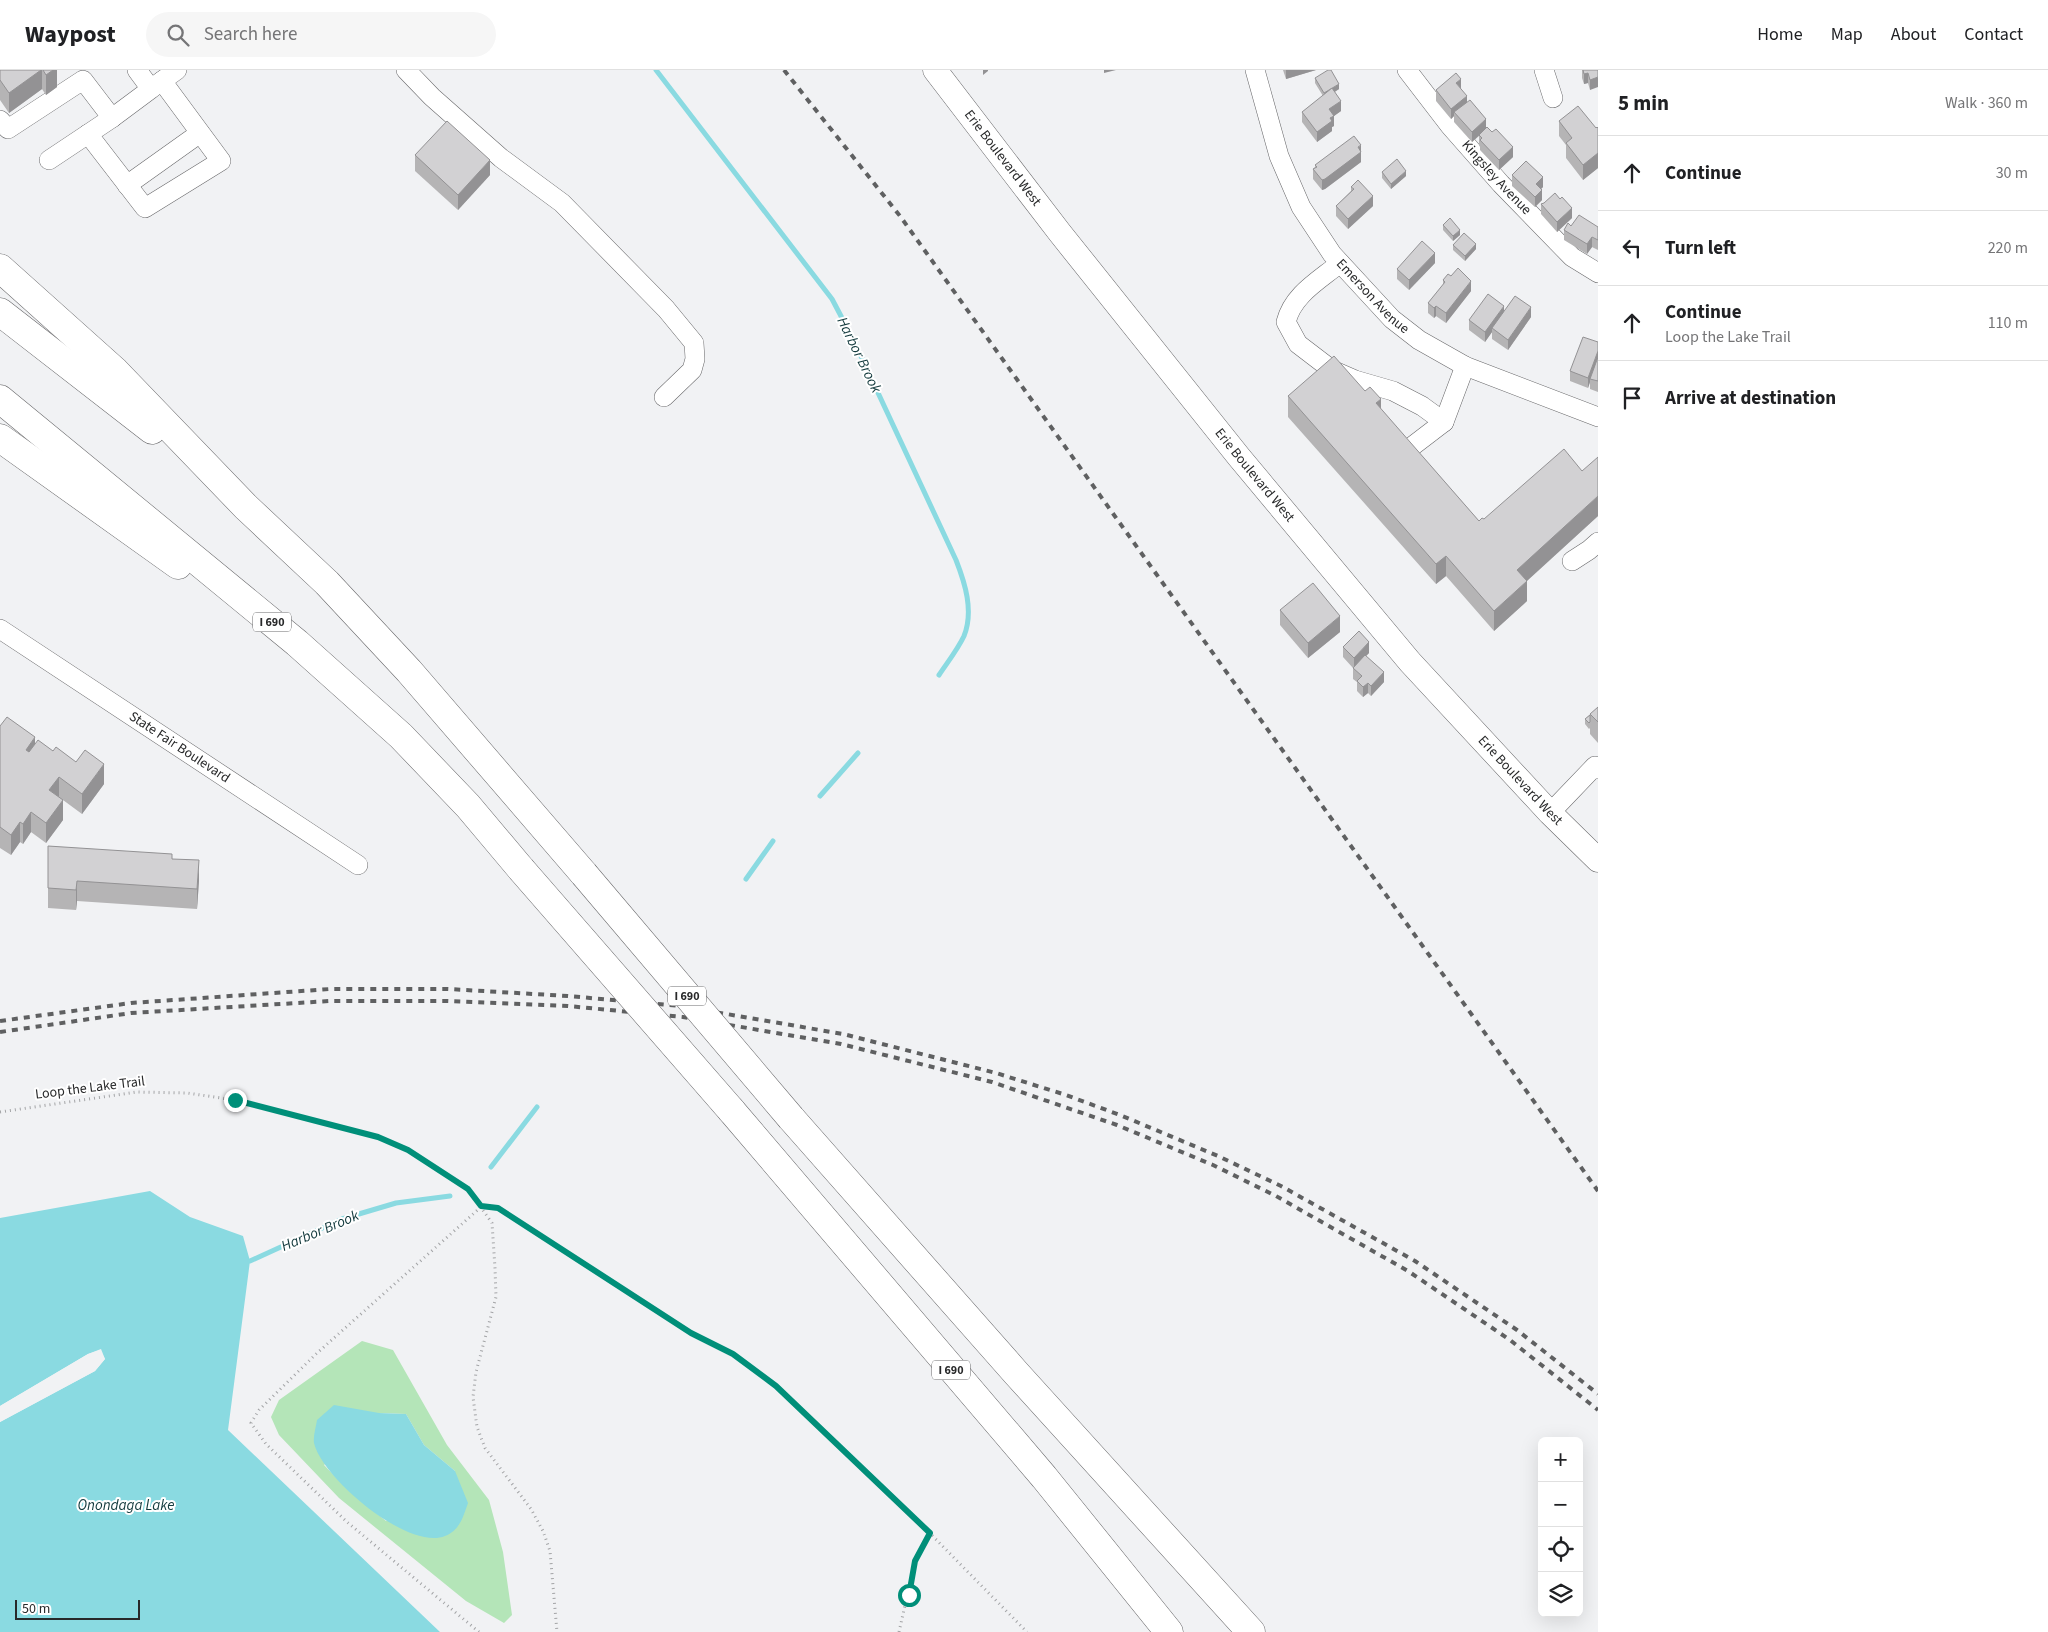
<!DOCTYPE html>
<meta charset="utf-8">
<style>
body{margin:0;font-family:"Source Sans 3",sans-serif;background:#f6f6f6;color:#202124}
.controls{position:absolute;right:15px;bottom:15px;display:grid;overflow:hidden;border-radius:8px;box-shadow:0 5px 20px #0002}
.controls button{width:45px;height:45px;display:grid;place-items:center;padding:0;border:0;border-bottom:1px solid #e0e0e0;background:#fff;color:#202124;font:25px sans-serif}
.scale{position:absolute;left:15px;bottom:12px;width:125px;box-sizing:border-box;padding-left:5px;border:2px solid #28292a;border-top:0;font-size:14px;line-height:18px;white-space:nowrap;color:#28292a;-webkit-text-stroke:4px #fff;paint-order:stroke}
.stop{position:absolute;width:15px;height:15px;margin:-11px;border:4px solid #008f79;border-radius:50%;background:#fff}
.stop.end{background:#008f79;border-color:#fff;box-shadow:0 1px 5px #0008}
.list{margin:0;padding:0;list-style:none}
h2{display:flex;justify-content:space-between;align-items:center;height:65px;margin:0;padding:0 20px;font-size:21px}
h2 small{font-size:16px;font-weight:400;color:#757577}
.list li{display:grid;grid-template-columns:32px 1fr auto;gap:15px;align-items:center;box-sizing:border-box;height:75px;padding:0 20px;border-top:1px solid #e0e0e0}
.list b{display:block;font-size:19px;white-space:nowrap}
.list p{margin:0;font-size:16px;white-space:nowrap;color:#757577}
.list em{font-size:16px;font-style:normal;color:#757577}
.icon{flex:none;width:28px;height:28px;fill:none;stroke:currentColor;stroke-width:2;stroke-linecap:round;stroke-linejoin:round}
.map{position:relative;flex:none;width:1598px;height:1562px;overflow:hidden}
header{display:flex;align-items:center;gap:30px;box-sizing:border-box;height:70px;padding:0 25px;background:#fff;border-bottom:1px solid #e0e0e0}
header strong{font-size:24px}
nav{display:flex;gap:28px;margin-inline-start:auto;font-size:18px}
.search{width:350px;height:45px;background:#f6f6f6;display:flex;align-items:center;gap:12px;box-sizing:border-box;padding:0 18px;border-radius:28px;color:#757577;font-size:19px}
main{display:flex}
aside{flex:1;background:#fff}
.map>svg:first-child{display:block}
.green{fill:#b4e5b8;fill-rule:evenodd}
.water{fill:#8adae1}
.pier{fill:#f1f2f4}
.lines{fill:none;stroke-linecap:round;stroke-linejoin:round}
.stream{stroke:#8adae1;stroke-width:5}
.minor-casing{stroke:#676769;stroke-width:20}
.major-casing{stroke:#676769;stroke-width:25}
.highway-casing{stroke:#676769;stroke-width:29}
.path{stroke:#a3a4a6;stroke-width:3;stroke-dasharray:1 4;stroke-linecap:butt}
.minor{stroke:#fff;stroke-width:19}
.major{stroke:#fff;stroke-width:24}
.highway{stroke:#fff;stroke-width:28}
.rail{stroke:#5f6061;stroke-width:4;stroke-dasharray:6 6;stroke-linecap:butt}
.highway-bridge-casing{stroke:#676769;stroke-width:29;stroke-linecap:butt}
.highway-bridge{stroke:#fff;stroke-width:28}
.wall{fill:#b5b4b5}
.shaded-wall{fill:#939294}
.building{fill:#d2d1d3;stroke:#939294}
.route{stroke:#008f79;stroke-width:6}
.labels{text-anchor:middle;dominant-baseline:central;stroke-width:4;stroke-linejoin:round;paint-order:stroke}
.shield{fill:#fff;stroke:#68696a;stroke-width:1}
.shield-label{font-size:12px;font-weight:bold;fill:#28292a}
.street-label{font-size:14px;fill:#28292a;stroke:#fff}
.water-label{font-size:15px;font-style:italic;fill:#133a3d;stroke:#fff}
</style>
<header>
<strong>Waypost</strong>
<div class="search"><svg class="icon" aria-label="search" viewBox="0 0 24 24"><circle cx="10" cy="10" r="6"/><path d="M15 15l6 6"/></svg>Search here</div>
<nav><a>Home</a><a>Map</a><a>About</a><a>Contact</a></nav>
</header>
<main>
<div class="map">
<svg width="1598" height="1562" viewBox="0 0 1598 1562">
<rect width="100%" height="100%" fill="#f1f2f4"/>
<path class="green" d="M362 1271 393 1280 447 1375 489 1430 503 1482 512 1545 504 1553 466 1531 339 1428 279 1365 271 1347 279 1330ZM379 1343 406 1344 424 1375 455 1401 386 1451 348 1420 324 1395Z"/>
<g class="water">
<polygon points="150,1121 190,1147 243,1166 250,1191 228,1360 440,1562 0,1562 0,1352 95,1301 105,1289 100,1280 88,1284 0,1336 0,1148"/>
<path d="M334 1335 379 1343 406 1344 424 1375 455 1401 468 1433C463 1447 460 1460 445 1466 408 1481 322 1408 314 1373 313 1366 316 1357 317 1350Z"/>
</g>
<polygon class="pier" points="101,1279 105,1289 95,1301 0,1352 0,1349 93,1299 102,1288 99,1283 89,1287 0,1338 0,1336 88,1284"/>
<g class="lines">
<g class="stream">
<path d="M656 0 832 229 852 267 956 490C965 513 974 541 964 566 958 579 947 593 939 605"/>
<polyline points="820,726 858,683"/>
<polyline points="746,809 773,771"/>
<polyline points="491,1097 537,1037"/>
<polyline points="250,1191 342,1149 396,1133 450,1126"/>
</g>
<g class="minor-casing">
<g id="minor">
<polyline points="406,0 432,27 501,88 562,133 666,239 694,273 695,289 692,300 664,327"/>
<path id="s1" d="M1255 0 1279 86 1301 137 1332 184 1392 249 1419 270 1465 296 1598 347"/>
<path id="s2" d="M1407 0 1450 56 1501 114 1572 187 1598 203"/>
<polyline points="1544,0 1553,28"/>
<polyline points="152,18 177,0"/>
<polyline points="0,50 8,59 83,10 112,48 151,19 137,0"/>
<polyline points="88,64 145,138 221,91 162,11"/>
<polyline points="49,90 112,48"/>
<polyline points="127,115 200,63"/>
<path d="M1340 193C1320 210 1293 224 1286 252L1298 274 1332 300 1355 310 1393 321 1422 336 1444 352"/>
<polyline points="1410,378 1444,352 1465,296"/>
<polyline points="1572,491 1589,480 1598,472"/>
<path id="s3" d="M0 559 358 795"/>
<polyline points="1550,743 1595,696 1598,699"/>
</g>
</g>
<g class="major-casing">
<g id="major">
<path id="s4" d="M935 0 1060 163 1239 387 1410 592 1550 743 1598 790"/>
</g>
</g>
<g class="highway-casing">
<g id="highway">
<polyline points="0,198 115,301 246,437 327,513 409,601 584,804"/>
<polyline points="0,242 152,360"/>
<polyline points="0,329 297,573 401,666 468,736 521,799"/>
<polyline points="0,368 178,495"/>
<polyline points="731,1040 1044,1407 1169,1562"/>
<polyline points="791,1048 1016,1303 1251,1562"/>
</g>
</g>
<g class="path">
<polyline points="0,1042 137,1022 187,1023 235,1030 378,1067 408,1080 468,1119 492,1153 495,1198 496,1227 476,1302 473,1327 477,1357 485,1378 531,1439 543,1461 550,1481 557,1562"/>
<polyline points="479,1562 347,1452 266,1374 251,1353 259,1340 316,1284 481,1137 498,1138 691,1263 733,1284 775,1316 909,1442 1027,1562"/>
<polyline points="899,1562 915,1491 930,1463"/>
</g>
<use href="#minor" class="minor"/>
<use href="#major" class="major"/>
<use href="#highway" class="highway"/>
<g class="rail">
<polyline points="784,0 900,146 1598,1121"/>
<polyline points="0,951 131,933 330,919 448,919 568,926 680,936 843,964 996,1003 1066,1025 1120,1045 1218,1086 1281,1116 1415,1191 1517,1260 1598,1324"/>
<polyline points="0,962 131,943 330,931 447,931 568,936 683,947 841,974 992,1012 1117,1055 1213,1095 1276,1126 1408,1201 1510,1270 1598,1340"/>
</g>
<g class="highway-bridge-casing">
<g id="highway-bridge">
<polyline points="521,799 731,1040"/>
<polyline points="584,804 791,1048"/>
</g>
</g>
<use href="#highway-bridge" class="highway-bridge"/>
</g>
<g class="wall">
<polygon points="0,0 57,0 57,17 46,25 42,19 9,43 0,30"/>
<polygon points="1283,0 1316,0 1286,9"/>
<polygon points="1582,0 1598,0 1590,20 1588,13 1584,14 1582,8"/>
<polygon points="1315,8 1339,19 1335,22 1341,41 1334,46 1334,56 1332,57 1332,61 1317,72 1302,52 1302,42 1323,26 1315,13"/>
<polygon points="1461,19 1467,33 1486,59 1513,87 1499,100 1480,80 1480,77 1479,75 1479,66 1472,72 1454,52 1454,46 1451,49 1436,31 1436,20"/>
<polygon points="1559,51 1598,58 1598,98 1583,110 1566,88 1566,75 1559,66"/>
<polygon points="415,85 490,105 458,140 415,101"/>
<polygon points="1361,85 1361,92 1325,119 1322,120 1313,109 1313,99 1315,97 1315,95"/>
<polygon points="1382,102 1406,106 1391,119 1382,108"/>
<polygon points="1512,105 1543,117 1541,119 1542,130 1535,137 1512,116"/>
<polygon points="1351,117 1373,136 1348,159 1336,146 1336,136 1351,121"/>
<polygon points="1544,133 1572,148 1557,162 1541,144 1541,134"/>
<polygon points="1443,155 1460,165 1453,171 1443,160"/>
<polygon points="1571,156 1598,157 1598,180 1592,177 1587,184 1564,170 1564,160"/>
<polygon points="1453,175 1476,179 1465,191 1453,180"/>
<polygon points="1435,193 1409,220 1397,209 1397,199"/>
<polygon points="1443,210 1471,221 1446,253 1436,246 1434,248 1428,243 1428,233 1443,215"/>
<polygon points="1504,242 1531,247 1508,280 1492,269 1492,262 1485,272 1469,260 1469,250"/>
<polygon points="1598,272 1598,322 1590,319 1590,312 1588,318 1570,311 1570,301"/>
<polygon points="1365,321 1479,451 1484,449 1598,446 1527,511 1527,531 1494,561 1446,506 1436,514 1288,347 1288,326"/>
<polygon points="1280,540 1340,562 1308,588 1280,555"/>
<polygon points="1343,577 1369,583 1366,586 1384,612 1371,626 1368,623 1363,627 1357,621 1357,612 1353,609 1353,598 1343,587"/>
<polygon points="1598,637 1598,673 1590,664 1590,658 1589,659 1585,654 1585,649"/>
<polygon points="0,656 35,675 53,681 104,714 82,744 63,730 63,750 46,773 31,762 23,774 20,772 11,785 0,778"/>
<polygon points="48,776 172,789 199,810 197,839 77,831 76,840 48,838"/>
</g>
<g class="shaded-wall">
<polygon points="41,0 42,0 42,19 9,43 9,23"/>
<polygon points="53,0 57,0 57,17 46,25 46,5"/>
<polygon points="983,0 988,0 988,1 983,5"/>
<polygon points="1104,0 1116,0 1104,3"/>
<polygon points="1286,0 1316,0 1286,9"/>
<polygon points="1588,3 1588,13 1584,14 1584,4"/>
<polygon points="1598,7 1598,17 1590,20 1590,10"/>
<polygon points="1461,9 1461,19 1456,13"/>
<polygon points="1339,14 1339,19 1324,28 1324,23"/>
<polygon points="1467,26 1467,36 1454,42 1454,46 1451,49 1451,39"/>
<polygon points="1341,31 1341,41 1334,46 1334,56 1332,57 1332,61 1317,72 1317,62 1329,39"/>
<polygon points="1486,49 1486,59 1472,72 1472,62"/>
<polygon points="1361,75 1361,92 1325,119 1322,120 1322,110"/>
<polygon points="1513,77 1513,87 1499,100 1499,90"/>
<polygon points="1598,83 1598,98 1583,110 1583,95"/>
<polygon points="490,90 490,105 458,140 458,125"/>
<polygon points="1406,101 1406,106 1391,119 1391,114"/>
<polygon points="1543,107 1543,117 1536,124 1536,114"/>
<polygon points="1542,120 1542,130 1535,137 1535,127"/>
<polygon points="1373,126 1373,136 1348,159 1348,149"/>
<polygon points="1572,138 1572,148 1557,162 1557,152"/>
<polygon points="1460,160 1460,165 1453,171 1453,166"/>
<polygon points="1592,167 1592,177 1587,184 1587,174"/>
<polygon points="1476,174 1476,179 1465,191 1465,186"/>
<polygon points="1435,183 1435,193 1409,220 1409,210"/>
<polygon points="1471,211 1471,221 1446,253 1446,243"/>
<polygon points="1436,236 1436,246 1434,248 1434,238"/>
<polygon points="1504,236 1504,246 1492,258 1492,262 1485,272 1485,262"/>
<polygon points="1531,237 1531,247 1508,280 1508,270"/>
<polygon points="1598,281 1598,291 1590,309 1590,312 1588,318 1588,308"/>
<polygon points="1381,329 1381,349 1376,333"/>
<polygon points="1598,426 1598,446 1517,520 1517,500"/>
<polygon points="1446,486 1446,506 1436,514 1436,494"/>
<polygon points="1527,511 1527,531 1494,561 1494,541"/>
<polygon points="1340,546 1340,562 1308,588 1308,573"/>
<polygon points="1369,572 1369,583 1354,598 1354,588"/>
<polygon points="1384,602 1384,612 1371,626 1371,616"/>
<polygon points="1368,613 1368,623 1363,627 1363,617"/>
<polygon points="35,667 35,687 26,680"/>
<polygon points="104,694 104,714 82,744 82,724"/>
<polygon points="59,707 59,727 49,720"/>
<polygon points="63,730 63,750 46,773 46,753"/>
<polygon points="31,742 31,762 23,774 23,754"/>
<polygon points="20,752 20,772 11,785 11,765"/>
<polygon points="199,790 199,810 197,839 197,819"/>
<polygon points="77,811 77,831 76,840 76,820"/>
</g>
<g class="building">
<polygon points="0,0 41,0 9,23 0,10"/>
<polygon points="43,0 53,0 46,5"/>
<polygon points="1328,0 1331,0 1339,14 1324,23 1315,8"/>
<polygon points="1583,0 1598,0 1598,7 1590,10 1588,3 1584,4"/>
<polygon points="1456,3 1461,9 1456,13 1467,26 1451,39 1436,20"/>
<polygon points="1332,18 1341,31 1329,39 1334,46 1330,48 1332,51 1317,62 1302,42"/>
<polygon points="1470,30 1486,49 1472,62 1454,42"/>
<polygon points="1578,36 1596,58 1597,57 1598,58 1598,83 1583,95 1566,73 1572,68 1559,51"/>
<polygon points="447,51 490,90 458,125 415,85"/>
<polygon points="1487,57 1492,62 1496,59 1513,77 1499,90 1480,70 1482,68 1479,65"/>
<polygon points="1354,66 1361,75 1358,77 1361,82 1325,109 1322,110 1313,99 1317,97 1315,95"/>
<polygon points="1397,89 1406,101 1391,114 1382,102"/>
<polygon points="1526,91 1543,107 1536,114 1542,120 1535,127 1512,105"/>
<polygon points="1358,110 1373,126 1348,149 1336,136 1354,119 1351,117"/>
<polygon points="1555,123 1560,129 1562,127 1572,138 1557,152 1541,134 1544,133"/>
<polygon points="1579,145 1598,157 1598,170 1592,167 1587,174 1564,160 1568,153 1571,156"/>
<polygon points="1450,148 1460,160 1453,166 1443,155"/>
<polygon points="1464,163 1476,174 1465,186 1453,175"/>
<polygon points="1422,171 1435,183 1409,210 1397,199"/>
<polygon points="1458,198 1471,211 1446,243 1436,236 1434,238 1428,233 1445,212 1443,210 1448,204 1451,206"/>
<polygon points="1488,224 1504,236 1485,262 1469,250"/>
<polygon points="1515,226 1531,237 1508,270 1492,258"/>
<polygon points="1583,267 1598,272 1598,281 1588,308 1570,301"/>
<polygon points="1334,286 1365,321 1370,317 1381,329 1376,333 1479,451 1482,448 1484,449 1564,379 1582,401 1598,387 1598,426 1517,500 1527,511 1494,541 1446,486 1436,494 1288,326"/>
<polygon points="1598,287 1598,311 1590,309"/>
<polygon points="1313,513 1340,546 1308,573 1280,540"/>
<polygon points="1359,561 1369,572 1354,588 1343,577"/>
<polygon points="1365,585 1384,602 1371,616 1368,613 1363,617 1357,611 1362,606 1353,598"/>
<polygon points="1598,637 1598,652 1590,644"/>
<polygon points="1590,645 1590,652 1589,653 1585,649"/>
<polygon points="7,647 35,667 26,680 29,682 38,670 53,681 56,677 76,692 85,680 104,694 82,724 59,707 49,720 63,730 46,753 31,742 23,754 20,752 11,765 0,757 0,656"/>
<polygon points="48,776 172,784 172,789 199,790 197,819 77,811 76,820 48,818"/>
</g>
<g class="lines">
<polyline class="route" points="235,1030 378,1067 408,1080 468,1119 481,1136 498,1138 691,1263 733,1284 776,1316 930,1463 915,1491 909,1525"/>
</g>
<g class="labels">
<g class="shield">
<rect x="253" y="542.5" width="38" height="19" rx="4"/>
<rect x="668" y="916.5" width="38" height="19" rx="4"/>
<rect x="932" y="1290.5" width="38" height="19" rx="4"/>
</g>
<g class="shield-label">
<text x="272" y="552">I 690</text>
<text x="687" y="926">I 690</text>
<text x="951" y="1300">I 690</text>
</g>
<g class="street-label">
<text stroke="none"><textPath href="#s4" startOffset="111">Erie Boulevard West</textPath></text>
<text stroke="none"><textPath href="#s2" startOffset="140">Kingsley Avenue</textPath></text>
<text stroke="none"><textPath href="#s1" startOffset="260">Emerson Avenue</textPath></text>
<text stroke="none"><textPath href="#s4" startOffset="516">Erie Boulevard West</textPath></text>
<text stroke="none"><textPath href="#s3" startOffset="215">State Fair Boulevard</textPath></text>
<text stroke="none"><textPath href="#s4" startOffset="921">Erie Boulevard West</textPath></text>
<text transform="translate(90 1018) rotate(-7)">Loop the Lake Trail</text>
</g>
<g class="water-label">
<text transform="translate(859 285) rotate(64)">Harbor Brook</text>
<text transform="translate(320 1161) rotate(-23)">Harbor Brook</text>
<text x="126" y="1435">Onondaga Lake</text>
</g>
</g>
</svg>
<div class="controls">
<button>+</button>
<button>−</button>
<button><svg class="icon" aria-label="locate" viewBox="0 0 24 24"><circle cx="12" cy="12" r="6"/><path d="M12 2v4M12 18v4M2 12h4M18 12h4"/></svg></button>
<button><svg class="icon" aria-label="layers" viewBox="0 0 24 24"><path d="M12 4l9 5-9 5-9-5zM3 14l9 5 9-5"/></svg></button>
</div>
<div class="scale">50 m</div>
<div class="stop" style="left:909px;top:1525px"></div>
<div class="stop end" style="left:235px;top:1030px"></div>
</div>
<aside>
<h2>5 min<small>Walk · 360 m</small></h2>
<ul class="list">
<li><svg class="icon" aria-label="ahead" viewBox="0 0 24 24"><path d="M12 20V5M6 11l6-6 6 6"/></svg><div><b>Continue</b></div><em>30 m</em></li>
<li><svg class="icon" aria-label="left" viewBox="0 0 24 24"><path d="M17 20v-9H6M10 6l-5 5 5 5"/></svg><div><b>Turn left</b></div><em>220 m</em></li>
<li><svg class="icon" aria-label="ahead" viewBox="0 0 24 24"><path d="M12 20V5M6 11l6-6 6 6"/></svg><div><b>Continue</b><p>Loop the Lake Trail</p></div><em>110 m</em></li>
<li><svg class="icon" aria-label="arrive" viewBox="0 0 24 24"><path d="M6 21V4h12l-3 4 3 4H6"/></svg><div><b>Arrive at destination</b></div></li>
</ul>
</aside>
</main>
